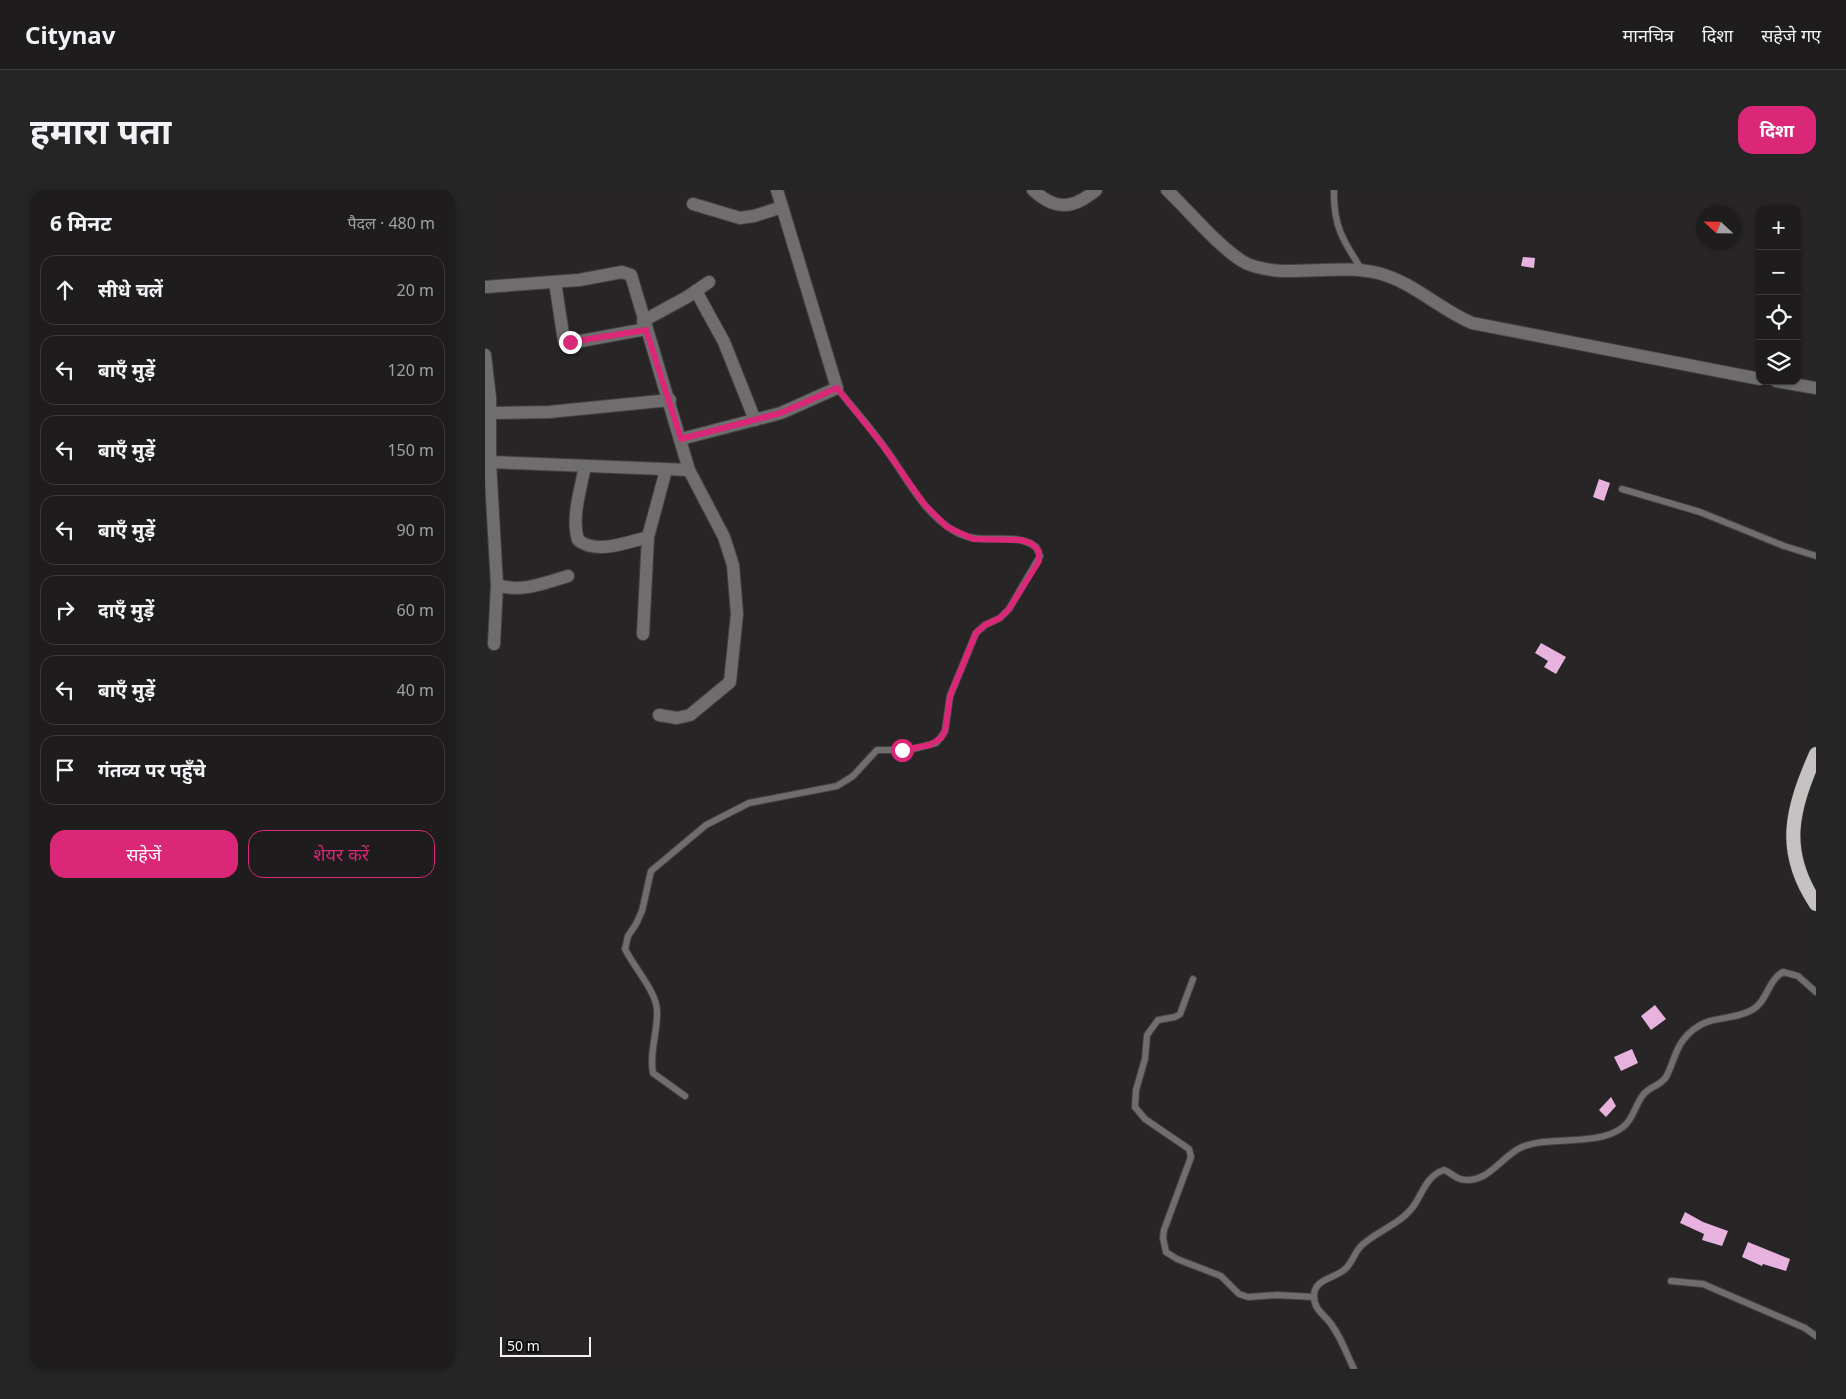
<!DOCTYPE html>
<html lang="hi">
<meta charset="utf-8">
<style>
body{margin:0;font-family:"Noto Sans","Noto Sans Devanagari",sans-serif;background:#262525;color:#f1f3f6}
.controls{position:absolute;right:15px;top:15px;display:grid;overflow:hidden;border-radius:10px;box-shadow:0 1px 4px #0004}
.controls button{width:45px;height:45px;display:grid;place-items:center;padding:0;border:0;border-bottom:1px solid #3c3a3b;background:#1e1c1c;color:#f1f3f6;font:25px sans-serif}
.compass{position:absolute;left:1211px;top:15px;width:45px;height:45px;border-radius:50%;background:#1e1c1c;box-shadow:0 1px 4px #0004;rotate:292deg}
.scale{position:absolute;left:15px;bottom:12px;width:91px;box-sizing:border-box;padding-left:5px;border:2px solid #f5f3f4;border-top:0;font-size:14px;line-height:18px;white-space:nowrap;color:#f5f3f4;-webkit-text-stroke:4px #100f0f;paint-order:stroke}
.stop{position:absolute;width:15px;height:15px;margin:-11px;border:4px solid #db2777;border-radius:50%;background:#fff}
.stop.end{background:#db2777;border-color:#fff;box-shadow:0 1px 5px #0008}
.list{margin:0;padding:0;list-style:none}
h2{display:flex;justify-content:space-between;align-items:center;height:65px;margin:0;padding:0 20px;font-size:21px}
h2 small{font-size:16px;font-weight:400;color:#a1a1a3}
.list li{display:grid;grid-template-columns:32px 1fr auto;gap:15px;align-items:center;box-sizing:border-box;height:70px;margin:0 10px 10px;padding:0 10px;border:1px solid #3c3a3b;border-radius:15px}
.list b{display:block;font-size:19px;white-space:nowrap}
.list em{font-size:16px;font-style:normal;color:#a1a1a3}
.actions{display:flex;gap:10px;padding:15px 20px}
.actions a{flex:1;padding:11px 0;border:1px solid #db2777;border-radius:15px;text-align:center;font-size:18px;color:#db2777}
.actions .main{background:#db2777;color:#fff}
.icon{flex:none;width:28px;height:28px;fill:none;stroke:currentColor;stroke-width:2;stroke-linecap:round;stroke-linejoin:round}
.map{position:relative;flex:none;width:1331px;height:1179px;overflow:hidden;border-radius:15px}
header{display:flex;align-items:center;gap:30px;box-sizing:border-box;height:70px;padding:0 25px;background:#1e1c1c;border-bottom:1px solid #3c3a3b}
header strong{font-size:24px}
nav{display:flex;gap:28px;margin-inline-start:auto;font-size:18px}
.intro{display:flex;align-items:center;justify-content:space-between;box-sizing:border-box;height:120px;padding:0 30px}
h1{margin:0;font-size:35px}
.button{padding:12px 22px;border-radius:15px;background:#db2777;color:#fff;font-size:18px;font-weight:700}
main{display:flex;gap:30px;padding:0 30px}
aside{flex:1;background:#1e1c1c;border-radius:15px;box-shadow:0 1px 4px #0004}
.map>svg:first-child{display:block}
.building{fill:#e8b2df}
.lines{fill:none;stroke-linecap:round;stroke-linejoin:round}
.service-casing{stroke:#454243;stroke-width:8}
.minor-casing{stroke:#454243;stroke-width:14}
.trunk-casing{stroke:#454243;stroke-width:15}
.service{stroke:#6f6d6d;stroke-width:6}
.minor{stroke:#6f6d6d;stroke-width:12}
.trunk{stroke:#c6c2c2;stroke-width:14}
.route{stroke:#db2777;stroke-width:6}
</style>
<header>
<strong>Citynav</strong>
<nav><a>मानचित्र</a><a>दिशा</a><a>सहेजे गए</a></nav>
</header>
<div class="intro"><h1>हमारा पता</h1><a class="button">दिशा</a></div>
<main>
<aside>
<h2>6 मिनट<small>पैदल · 480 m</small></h2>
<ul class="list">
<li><svg class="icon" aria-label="ahead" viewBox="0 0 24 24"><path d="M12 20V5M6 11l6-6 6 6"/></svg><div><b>सीधे चलें</b></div><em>20 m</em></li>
<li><svg class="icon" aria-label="left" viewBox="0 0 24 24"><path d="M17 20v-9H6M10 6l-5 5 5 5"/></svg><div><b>बाएँ मुड़ें</b></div><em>120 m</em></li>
<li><svg class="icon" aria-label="left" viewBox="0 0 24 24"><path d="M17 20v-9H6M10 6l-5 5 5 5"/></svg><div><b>बाएँ मुड़ें</b></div><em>150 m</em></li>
<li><svg class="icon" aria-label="left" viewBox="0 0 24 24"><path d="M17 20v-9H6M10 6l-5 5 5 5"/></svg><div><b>बाएँ मुड़ें</b></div><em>90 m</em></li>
<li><svg class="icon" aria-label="right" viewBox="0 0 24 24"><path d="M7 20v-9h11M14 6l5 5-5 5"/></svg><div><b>दाएँ मुड़ें</b></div><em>60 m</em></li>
<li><svg class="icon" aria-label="left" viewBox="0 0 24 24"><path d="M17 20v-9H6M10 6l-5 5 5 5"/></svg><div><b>बाएँ मुड़ें</b></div><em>40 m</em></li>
<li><svg class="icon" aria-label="arrive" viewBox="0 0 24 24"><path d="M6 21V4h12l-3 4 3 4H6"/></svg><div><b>गंतव्य पर पहुँचे</b></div></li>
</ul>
<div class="actions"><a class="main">सहेजें</a><a>शेयर करें</a></div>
</aside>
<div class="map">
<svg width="1331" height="1179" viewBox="0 0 1331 1179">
<rect width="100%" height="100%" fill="#282526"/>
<g class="building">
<polygon points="1038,67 1050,68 1049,78 1036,76"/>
<polygon points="1114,289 1125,293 1119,311 1108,307"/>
<polygon points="1056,453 1081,467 1071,484 1059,477 1063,471 1050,463"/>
<polygon points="1170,815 1181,829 1166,840 1156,826"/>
<polygon points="1147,859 1153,873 1136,881 1129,867"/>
<polygon points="1126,907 1131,916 1121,927 1114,920"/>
<polygon points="1200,1022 1218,1032 1243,1041 1237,1056 1217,1050 1219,1044 1195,1033"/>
<polygon points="1263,1052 1305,1069 1301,1081 1278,1074 1277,1076 1257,1067"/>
</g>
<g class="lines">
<g class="service-casing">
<g id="service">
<path d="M849 0C848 35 858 51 877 80"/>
<polyline points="1137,299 1215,322 1299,356 1331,366"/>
<polyline points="708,789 695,824 690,827 673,830 662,845 660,869 651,900 650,917 660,929 704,959 706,967 679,1040 678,1048 681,1062 692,1069 736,1086 754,1104 763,1107 792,1105 829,1107"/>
<path d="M200 906 168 883C164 862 173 842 172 821 172 802 148 776 140 759L143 746 151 734 157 721 166 681 221 635 264 613 352 596 368 586 392 560H424L451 553 456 547 460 541 465 506 491 443 500 435 515 428 524 419 555 366 551 357C528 340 497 357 471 342 438 324 421 286 400 258 385 237 368 218 352 198"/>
<polyline points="1186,1091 1218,1094 1320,1138 1331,1146"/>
<path d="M869 1179C861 1163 854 1142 842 1129 835 1122 829 1117 829 1106 829 1089 848 1089 859 1080 867 1074 869 1063 876 1056 893 1040 917 1034 930 1014 938 1001 943 985 959 980 965 982 969 987 975 989 1002 996 1016 966 1037 957 1066 945 1113 957 1138 937 1148 930 1150 915 1158 905 1164 897 1175 896 1181 887 1188 875 1190 859 1199 849 1221 822 1243 833 1267 820 1282 812 1283 790 1298 782L1313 786 1331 802"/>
</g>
</g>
<g class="minor-casing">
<g id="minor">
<path d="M548 0C571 21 588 19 611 0"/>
<path d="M682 0C703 20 733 56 757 71 768 78 784 80 797 81 829 82 862 76 893 83 928 92 954 119 987 133L1275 189"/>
<polyline points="208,14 255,28 269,26 297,17"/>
<polyline points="70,92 79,151 85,153 161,139"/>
<polyline points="0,97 94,90 137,82 146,85 204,280 239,347 248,375 252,424 245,492 205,525 192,528 174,525"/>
<polyline points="211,101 239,152 270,230"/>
<polyline points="158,131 202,107 224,92"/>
<polyline points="0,165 5,208 5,272 12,395 9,454"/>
<polyline points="1291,191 1331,198"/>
<polyline points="5,223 64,222 185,210"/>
<polyline points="196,249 296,223 352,198 292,0"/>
<polyline points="5,272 204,280"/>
<path d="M100 276C96 298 86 328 93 350 111 365 143 352 163 347"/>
<path d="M12 395C37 403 59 393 83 386"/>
<polyline points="158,444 163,347 181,280"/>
</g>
</g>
<g class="trunk-casing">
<path id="trunk" d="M1331 564C1307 619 1295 660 1331 714"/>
</g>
<use href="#service" class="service"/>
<use href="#minor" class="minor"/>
<use href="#trunk" class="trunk"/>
</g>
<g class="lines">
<polyline class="route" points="85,152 161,140 196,249 296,223 352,198 399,257 439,314 462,337 488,349 535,350 546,353 554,361 554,371 524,419 515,428 500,435 491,443 465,506 460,541 456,548 445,555 417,560"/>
</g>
</svg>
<div class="controls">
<button>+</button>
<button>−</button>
<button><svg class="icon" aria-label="locate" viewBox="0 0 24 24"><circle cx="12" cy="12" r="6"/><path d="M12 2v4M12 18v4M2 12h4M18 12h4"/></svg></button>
<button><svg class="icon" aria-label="layers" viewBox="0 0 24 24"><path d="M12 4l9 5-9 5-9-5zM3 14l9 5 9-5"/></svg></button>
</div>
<svg class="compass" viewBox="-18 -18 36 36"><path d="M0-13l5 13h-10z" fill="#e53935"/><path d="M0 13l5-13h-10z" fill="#a1a1a3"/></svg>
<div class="scale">50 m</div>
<div class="stop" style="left:417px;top:560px"></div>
<div class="stop end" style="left:85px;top:152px"></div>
</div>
</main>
